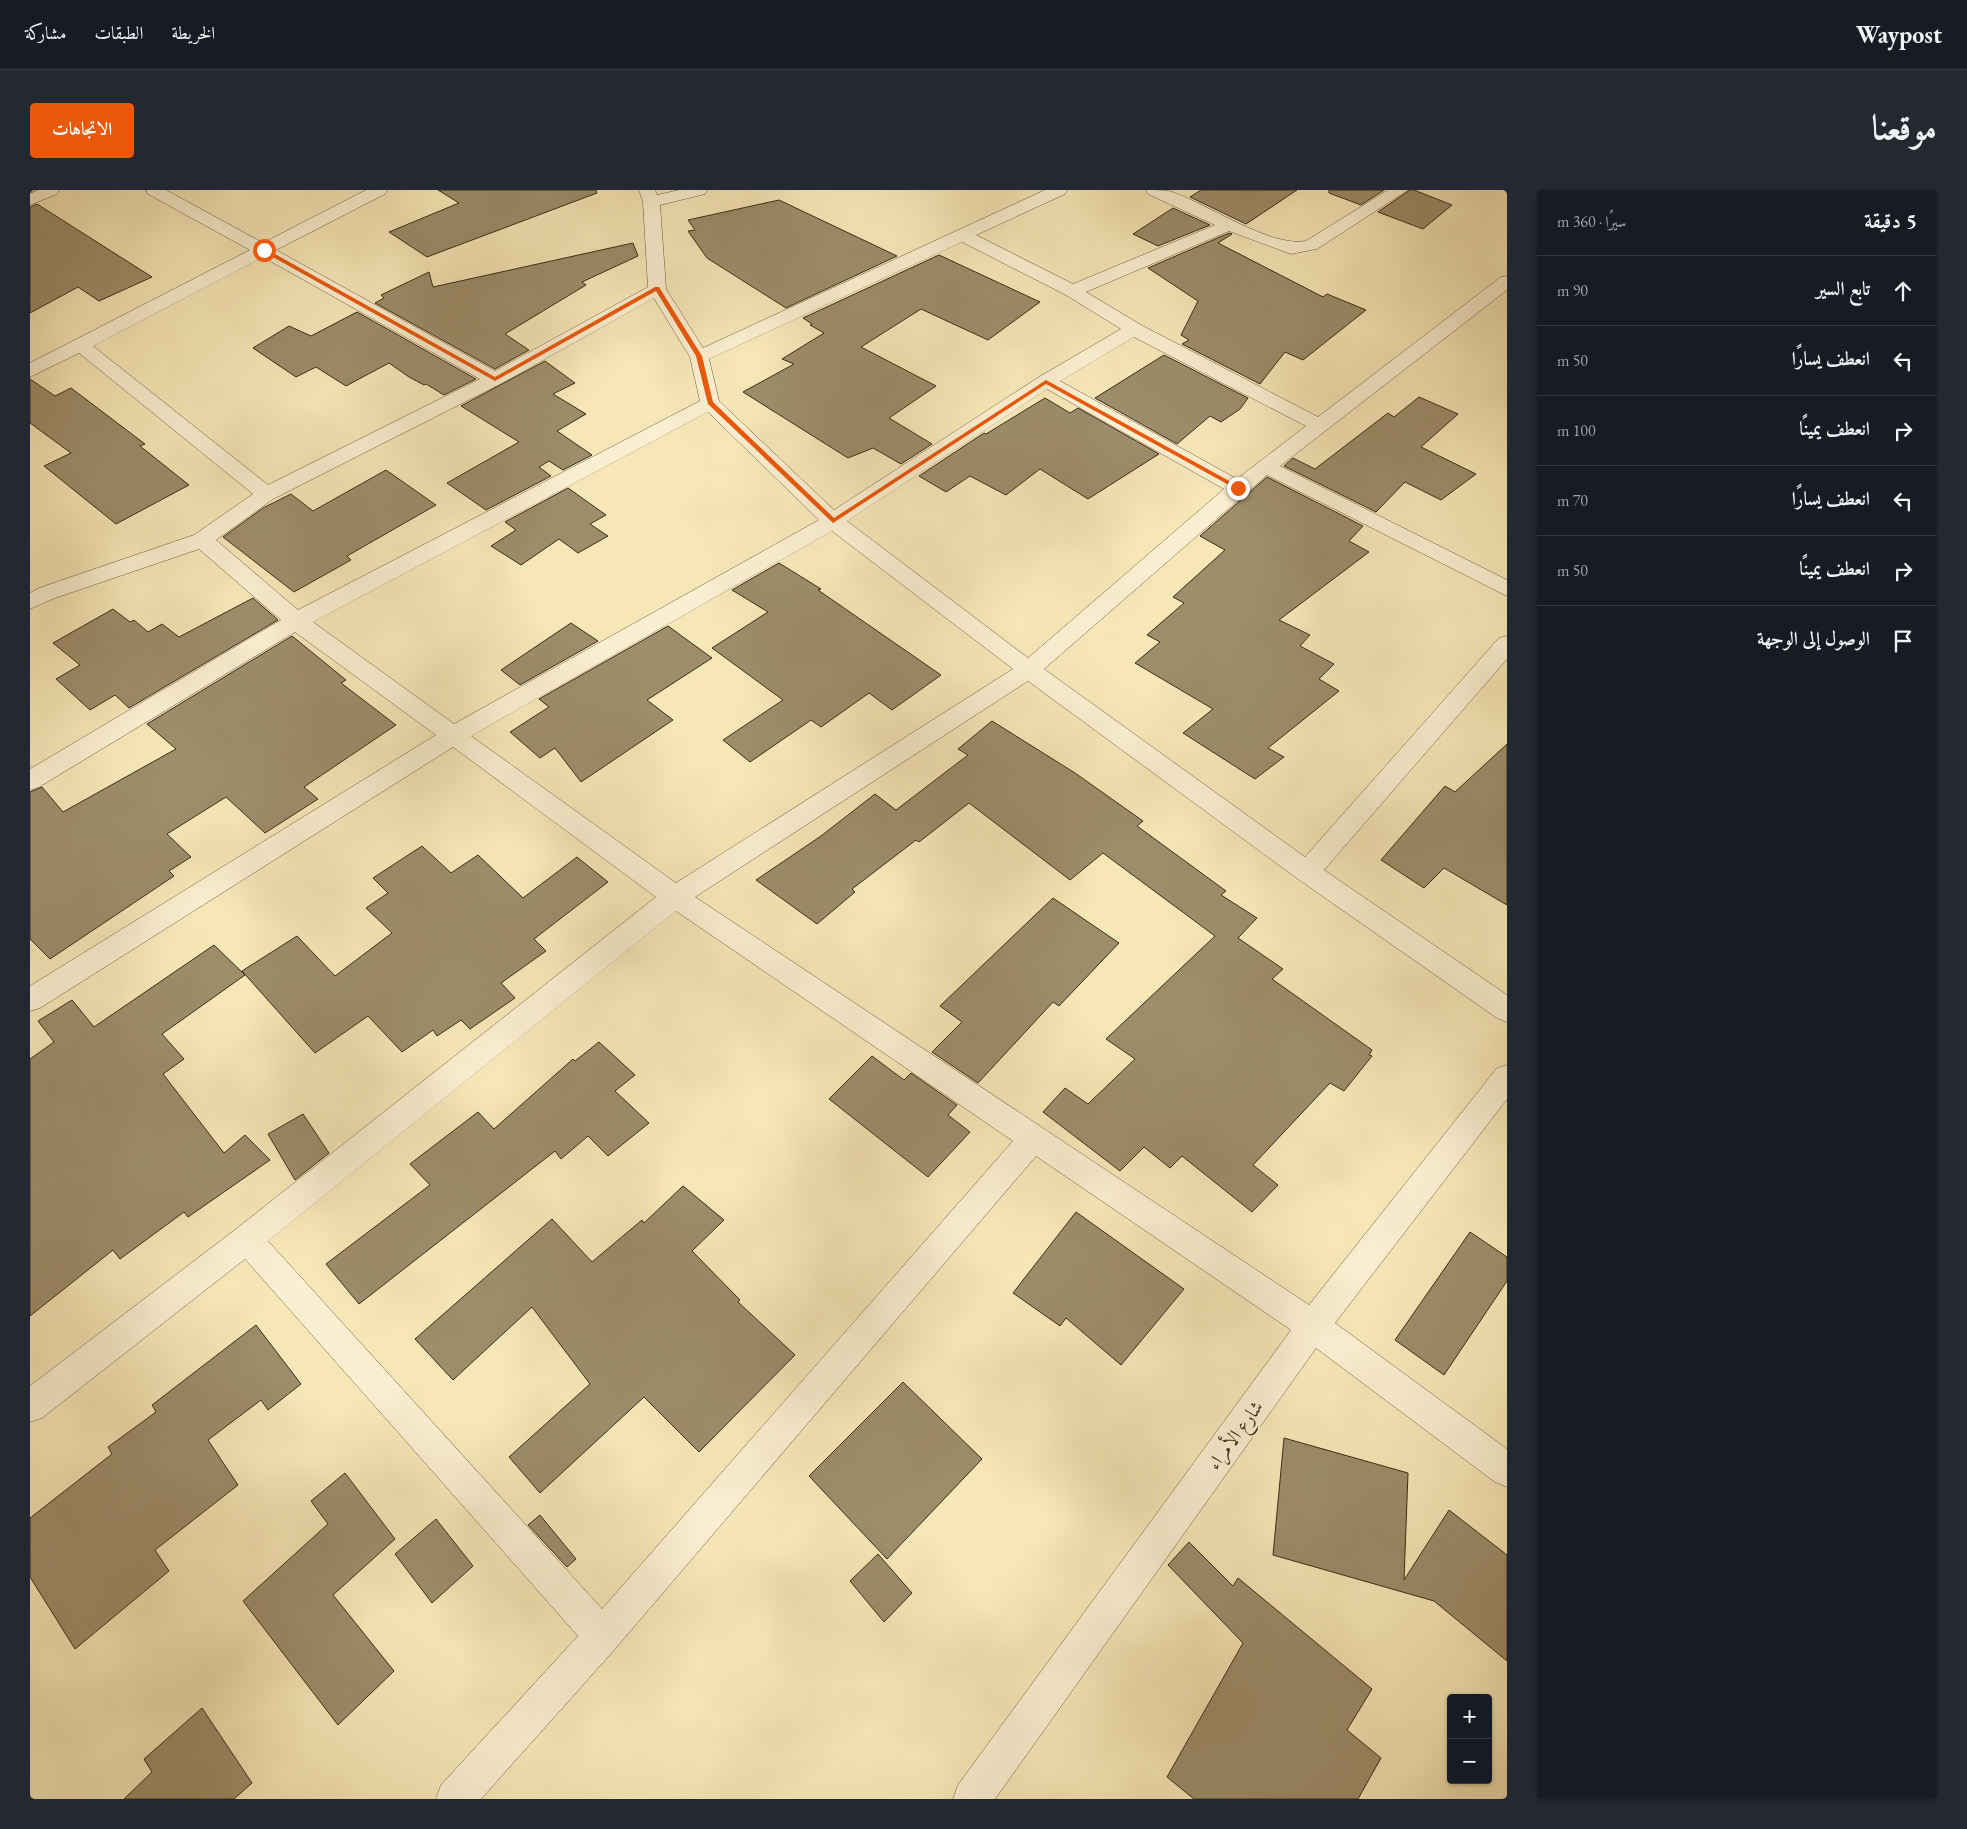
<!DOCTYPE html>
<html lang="ar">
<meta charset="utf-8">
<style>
body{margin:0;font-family:"EB Garamond",Amiri,serif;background:#242831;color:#f1f3f6;direction:rtl}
.controls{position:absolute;right:15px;bottom:15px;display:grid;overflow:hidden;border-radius:5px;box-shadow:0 1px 4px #0004}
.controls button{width:45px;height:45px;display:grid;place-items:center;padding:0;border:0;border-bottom:1px solid #363941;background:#171b24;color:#f1f3f6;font:25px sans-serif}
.stop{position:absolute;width:15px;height:15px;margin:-11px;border:4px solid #ea580c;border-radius:50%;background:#fff}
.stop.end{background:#ea580c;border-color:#fff;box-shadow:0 1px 5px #0008}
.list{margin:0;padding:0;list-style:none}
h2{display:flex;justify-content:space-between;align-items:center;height:65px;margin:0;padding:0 20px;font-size:21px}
h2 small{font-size:16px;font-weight:400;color:#9ea1a6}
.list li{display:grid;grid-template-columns:32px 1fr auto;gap:15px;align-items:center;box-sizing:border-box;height:70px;padding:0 20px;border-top:1px solid #363941}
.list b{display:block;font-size:19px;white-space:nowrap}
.list em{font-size:16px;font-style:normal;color:#9ea1a6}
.icon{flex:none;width:28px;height:28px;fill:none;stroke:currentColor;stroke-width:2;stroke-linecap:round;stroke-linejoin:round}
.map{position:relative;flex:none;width:1477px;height:1609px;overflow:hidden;direction:ltr;border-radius:5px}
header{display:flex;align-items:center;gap:30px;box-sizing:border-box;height:70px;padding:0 25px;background:#171b24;border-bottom:1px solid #363941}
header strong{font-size:24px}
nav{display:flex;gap:28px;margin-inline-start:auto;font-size:18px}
.intro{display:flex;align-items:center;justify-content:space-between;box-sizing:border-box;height:120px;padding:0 30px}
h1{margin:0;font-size:35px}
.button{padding:12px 22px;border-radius:5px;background:#ea580c;color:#fff;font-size:18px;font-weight:700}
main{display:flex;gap:30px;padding:0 30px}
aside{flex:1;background:#171b24;border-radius:5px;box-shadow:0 1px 4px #0004}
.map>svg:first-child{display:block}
.building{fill:#9d8d6b;stroke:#3c2c18}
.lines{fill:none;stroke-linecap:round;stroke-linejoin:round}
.street-casing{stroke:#6b5b40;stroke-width:1}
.street{fill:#faefd0;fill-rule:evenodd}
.route{fill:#ea580c}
.labels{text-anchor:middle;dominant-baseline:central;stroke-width:4;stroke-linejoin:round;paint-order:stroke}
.near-street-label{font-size:19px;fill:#3c2c18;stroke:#faefd0}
</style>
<header>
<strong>Waypost</strong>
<nav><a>الخريطة</a><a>الطبقات</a><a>مشاركة</a></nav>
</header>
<div class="intro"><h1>موقعنا</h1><a class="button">الاتجاهات</a></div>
<main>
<aside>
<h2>5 دقيقة<small>سيرًا · 360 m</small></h2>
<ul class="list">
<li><svg class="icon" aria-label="ahead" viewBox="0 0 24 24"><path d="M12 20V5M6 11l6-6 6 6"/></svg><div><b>تابع السير</b></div><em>90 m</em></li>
<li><svg class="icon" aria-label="left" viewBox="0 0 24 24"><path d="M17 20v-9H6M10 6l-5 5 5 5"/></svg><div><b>انعطف يسارًا</b></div><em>50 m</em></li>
<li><svg class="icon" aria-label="right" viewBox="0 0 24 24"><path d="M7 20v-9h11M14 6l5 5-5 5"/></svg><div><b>انعطف يمينًا</b></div><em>100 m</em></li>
<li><svg class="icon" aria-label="left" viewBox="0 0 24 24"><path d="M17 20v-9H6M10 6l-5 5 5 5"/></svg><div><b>انعطف يسارًا</b></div><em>70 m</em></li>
<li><svg class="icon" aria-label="right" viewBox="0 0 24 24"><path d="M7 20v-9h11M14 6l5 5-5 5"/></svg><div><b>انعطف يمينًا</b></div><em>50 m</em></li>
<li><svg class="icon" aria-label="arrive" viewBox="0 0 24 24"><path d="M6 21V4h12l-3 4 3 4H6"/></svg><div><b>الوصول إلى الوجهة</b></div></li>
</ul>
</aside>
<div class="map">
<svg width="1477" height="1609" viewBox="0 0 1477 1609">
<rect width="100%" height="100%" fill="#f7e7b7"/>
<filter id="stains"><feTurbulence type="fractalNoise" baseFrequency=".004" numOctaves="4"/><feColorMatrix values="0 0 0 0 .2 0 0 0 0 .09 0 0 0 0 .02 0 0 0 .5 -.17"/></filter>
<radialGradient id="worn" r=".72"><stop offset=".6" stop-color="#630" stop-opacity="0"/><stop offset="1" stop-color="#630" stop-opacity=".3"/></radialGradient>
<g class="building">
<polygon points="408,0 566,0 567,3 397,67 359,42 429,13"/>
<polygon points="1171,0 1267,0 1216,34 1160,7"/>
<polygon points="1299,0 1354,0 1331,15 1299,3"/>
<polygon points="1380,0 1384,0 1422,15 1393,39 1348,22"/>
<polygon points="749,10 867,66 756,118 677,68 658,41 665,40 658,30"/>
<polygon points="7,14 122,87 69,111 48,97 0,123 0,17"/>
<polygon points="1143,18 1180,35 1128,56 1103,44"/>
<polygon points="1199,43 1202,44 1188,53 1293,107 1297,104 1336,120 1273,170 1255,162 1230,194 1152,154 1159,150 1151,145 1168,111 1118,78"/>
<polygon points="603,53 608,66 552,92 556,95 475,144 499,160 465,179 345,113 354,108 351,105 399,82 403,97"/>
<polygon points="909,65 1010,112 958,150 891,119 831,157 906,196 859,228 902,254 871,274 843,258 818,268 713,202 764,174 752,169 794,143 780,135 782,134 773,128"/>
<polygon points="327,122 446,189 414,205 396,194 394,195 379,187 359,173 316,196 286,177 266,187 223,158 259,136 281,146"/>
<polygon points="1134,165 1218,208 1210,219 1191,232 1180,226 1147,254 1065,208"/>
<polygon points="515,171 545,193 523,204 556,224 527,241 562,265 533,280 519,271 509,277 521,286 456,320 417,293 489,252 431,216"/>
<polygon points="0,189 25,206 41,198 115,254 110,256 159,295 86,334 14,276 41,263 0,233"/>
<polygon points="1389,207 1428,224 1391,257 1446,284 1411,310 1375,292 1346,322 1254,276 1263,268 1285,279 1358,223 1364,227"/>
<polygon points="1015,208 1040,223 1048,218 1129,264 1058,309 1010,279 976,305 940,286 916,302 889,286 954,243 956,244"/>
<polygon points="356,280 406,315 317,366 321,370 264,402 193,347 233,318 261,304 283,321"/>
<polygon points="1237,287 1333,336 1319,351 1339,362 1249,430 1280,445 1270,456 1304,474 1289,489 1309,501 1238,558 1254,567 1225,589 1153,543 1183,519 1105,473 1130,452 1117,445 1154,413 1143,407 1195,360 1170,346"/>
<polygon points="538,298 576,325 560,334 578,346 548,363 529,349 491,375 461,356 486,340 475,332"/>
<polygon points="749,373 791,399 788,400 911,485 862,520 839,503 791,537 781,530 720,572 693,550 753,510 682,458 738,422 702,400"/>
<polygon points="223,408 248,430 99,518 85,505 60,520 26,489 50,475 23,453 83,419 100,432 104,430 118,442 132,434 149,447"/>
<polygon points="541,433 568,451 490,495 471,480"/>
<polygon points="638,436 682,468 617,510 643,530 551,592 525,558 510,568 480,542 519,517 509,509"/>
<polygon points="262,446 316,490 311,493 366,535 274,597 288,609 235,643 196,607 137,644 161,667 139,681 144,686 20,769 0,749 0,602 12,597 33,622 146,559 117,534"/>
<polygon points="962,531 1045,583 1113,631 1107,636 1196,701 1191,705 1227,728 1208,748 1253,779 1242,789 1342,860 1339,865 1342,866 1314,901 1300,893 1223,975 1248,995 1222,1022 1152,966 1140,978 1114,957 1090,981 1013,922 1035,898 1058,914 1105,869 1076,849 1185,746 1073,663 1040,690 939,613 889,652 886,650 822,699 825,702 787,734 726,690 791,646 845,604 866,620 938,565 928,559"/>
<polygon points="1477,554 1477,715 1414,678 1394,698 1351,670 1415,596 1425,602"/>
<polygon points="392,656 421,683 448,665 493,708 547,667 578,692 504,749 516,761 471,793 485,808 440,839 431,830 407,846 403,840 372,862 338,826 285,863 212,781 267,746 305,786 362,743 336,718 358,703 343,688"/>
<polygon points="1023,708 1089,753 1029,816 1023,812 948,893 902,862 932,832 910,816"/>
<polygon points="184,755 215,785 132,844 154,869 133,884 194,963 215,945 240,970 158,1027 154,1022 90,1069 83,1060 0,1126 0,869 24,852 8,831 42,810 64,837"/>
<polygon points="569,852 605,885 585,901 619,933 578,966 558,946 531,969 525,961 329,1114 296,1074 400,995 380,974 448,922 464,939 543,869 545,871"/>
<polygon points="842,866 874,890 881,883 927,915 918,925 940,942 898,987 799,909"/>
<polygon points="273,924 299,963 265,990 238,944"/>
<polygon points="653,996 694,1030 662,1061 710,1110 708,1112 765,1165 669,1262 614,1207 510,1303 479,1267 560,1194 502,1117 423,1190 385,1149 522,1029 562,1072 612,1030 614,1033"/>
<polygon points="1046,1022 1154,1099 1091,1175 1036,1128 1030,1136 983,1103"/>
<polygon points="1440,1042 1477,1067 1477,1091 1414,1185 1365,1150"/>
<polygon points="226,1135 271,1194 238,1220 231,1210 178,1250 208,1295 125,1360 139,1381 45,1459 0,1387 0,1328 82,1264 78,1257 126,1222 122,1215"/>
<polygon points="873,1192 952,1269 857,1369 779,1286"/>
<polygon points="1254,1248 1378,1283 1374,1390 1419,1320 1477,1365 1477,1471 1404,1411 1243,1365"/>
<polygon points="315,1283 365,1349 303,1405 364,1481 308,1535 213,1411 298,1334 281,1311"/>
<polygon points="510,1325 546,1369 537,1377 498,1335"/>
<polygon points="406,1329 443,1376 402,1413 365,1364"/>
<polygon points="1159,1352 1203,1396 1208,1388 1342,1499 1317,1540 1351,1568 1328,1609 1164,1609 1137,1587 1213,1453 1138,1375"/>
<polygon points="848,1364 882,1403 854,1432 820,1391"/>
<polygon points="172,1518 222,1593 204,1609 94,1609 122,1582 114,1569"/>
</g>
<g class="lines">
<g class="street-casing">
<g id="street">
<polygon points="8,0 29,0 27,4 0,15 0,4"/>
<path d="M116 0H136L233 53 336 0H357L355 4 246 60 465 181 618 97 613 12 609 0H625L627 5 649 0H677L675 4 630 15 636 99 673 158 1015 0H1037L1035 4 946 45 1043 94 1185 35 1118 4 1116 0C1123 0 1132 0 1139 1 1175 12 1240 58 1276 51L1358 0H1378L1287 59 1281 60 1261 64 1199 41 1056 102 1111 135 1288 227 1471 87 1477 86V100L1250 276 1477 390V406L1237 285 1014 479 1275 667 1469 448 1477 446V469L1294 680 1477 805V832L1467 828 1268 689 998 491 665 707 1279 1115 1467 878 1477 875V909L1305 1133 1477 1259V1297L1465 1292 1286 1158 965 1609H923L928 1595 1261 1140 1006 966 585 1459 451 1609H406L411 1595 548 1446 215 1069 12 1228 0 1232V1196L206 1039 626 707 423 557 10 818 0 821V796L406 545 265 442 9 597 0 600V579L251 430 169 359 25 408 0 419V403L9 398 164 345 223 304 49 163 0 187V173L220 60 118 4ZM932 52 1036 105 1091 139 1009 187 804 320 689 211 679 169ZM233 67 450 189 238 295 63 156ZM624 108 660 167 670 211 268 420 186 350 243 309 472 193ZM1104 147 1276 236 1207 289 1030 191ZM1017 199 1194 299 998 468 817 331ZM678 222 789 330 424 534 283 432ZM802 341 983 479 646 693 441 546ZM646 721 983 951 572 1419 238 1051Z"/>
</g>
</g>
<use href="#street" class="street"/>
</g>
<polygon class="route" points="232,59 236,59 465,187 625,97 629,97 672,166 683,212 804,328 1016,190 1212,298 1206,299 1016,194 803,333 678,214 666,166 626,101 465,191 232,61"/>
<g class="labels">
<g class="near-street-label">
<text transform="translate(1205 1245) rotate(-54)">شارع الأمراء</text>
</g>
</g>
<rect width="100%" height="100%" filter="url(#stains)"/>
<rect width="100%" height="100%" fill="url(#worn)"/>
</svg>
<div class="controls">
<button>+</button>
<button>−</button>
</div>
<div class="stop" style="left:234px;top:60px"></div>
<div class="stop end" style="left:1208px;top:298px"></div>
</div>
</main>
